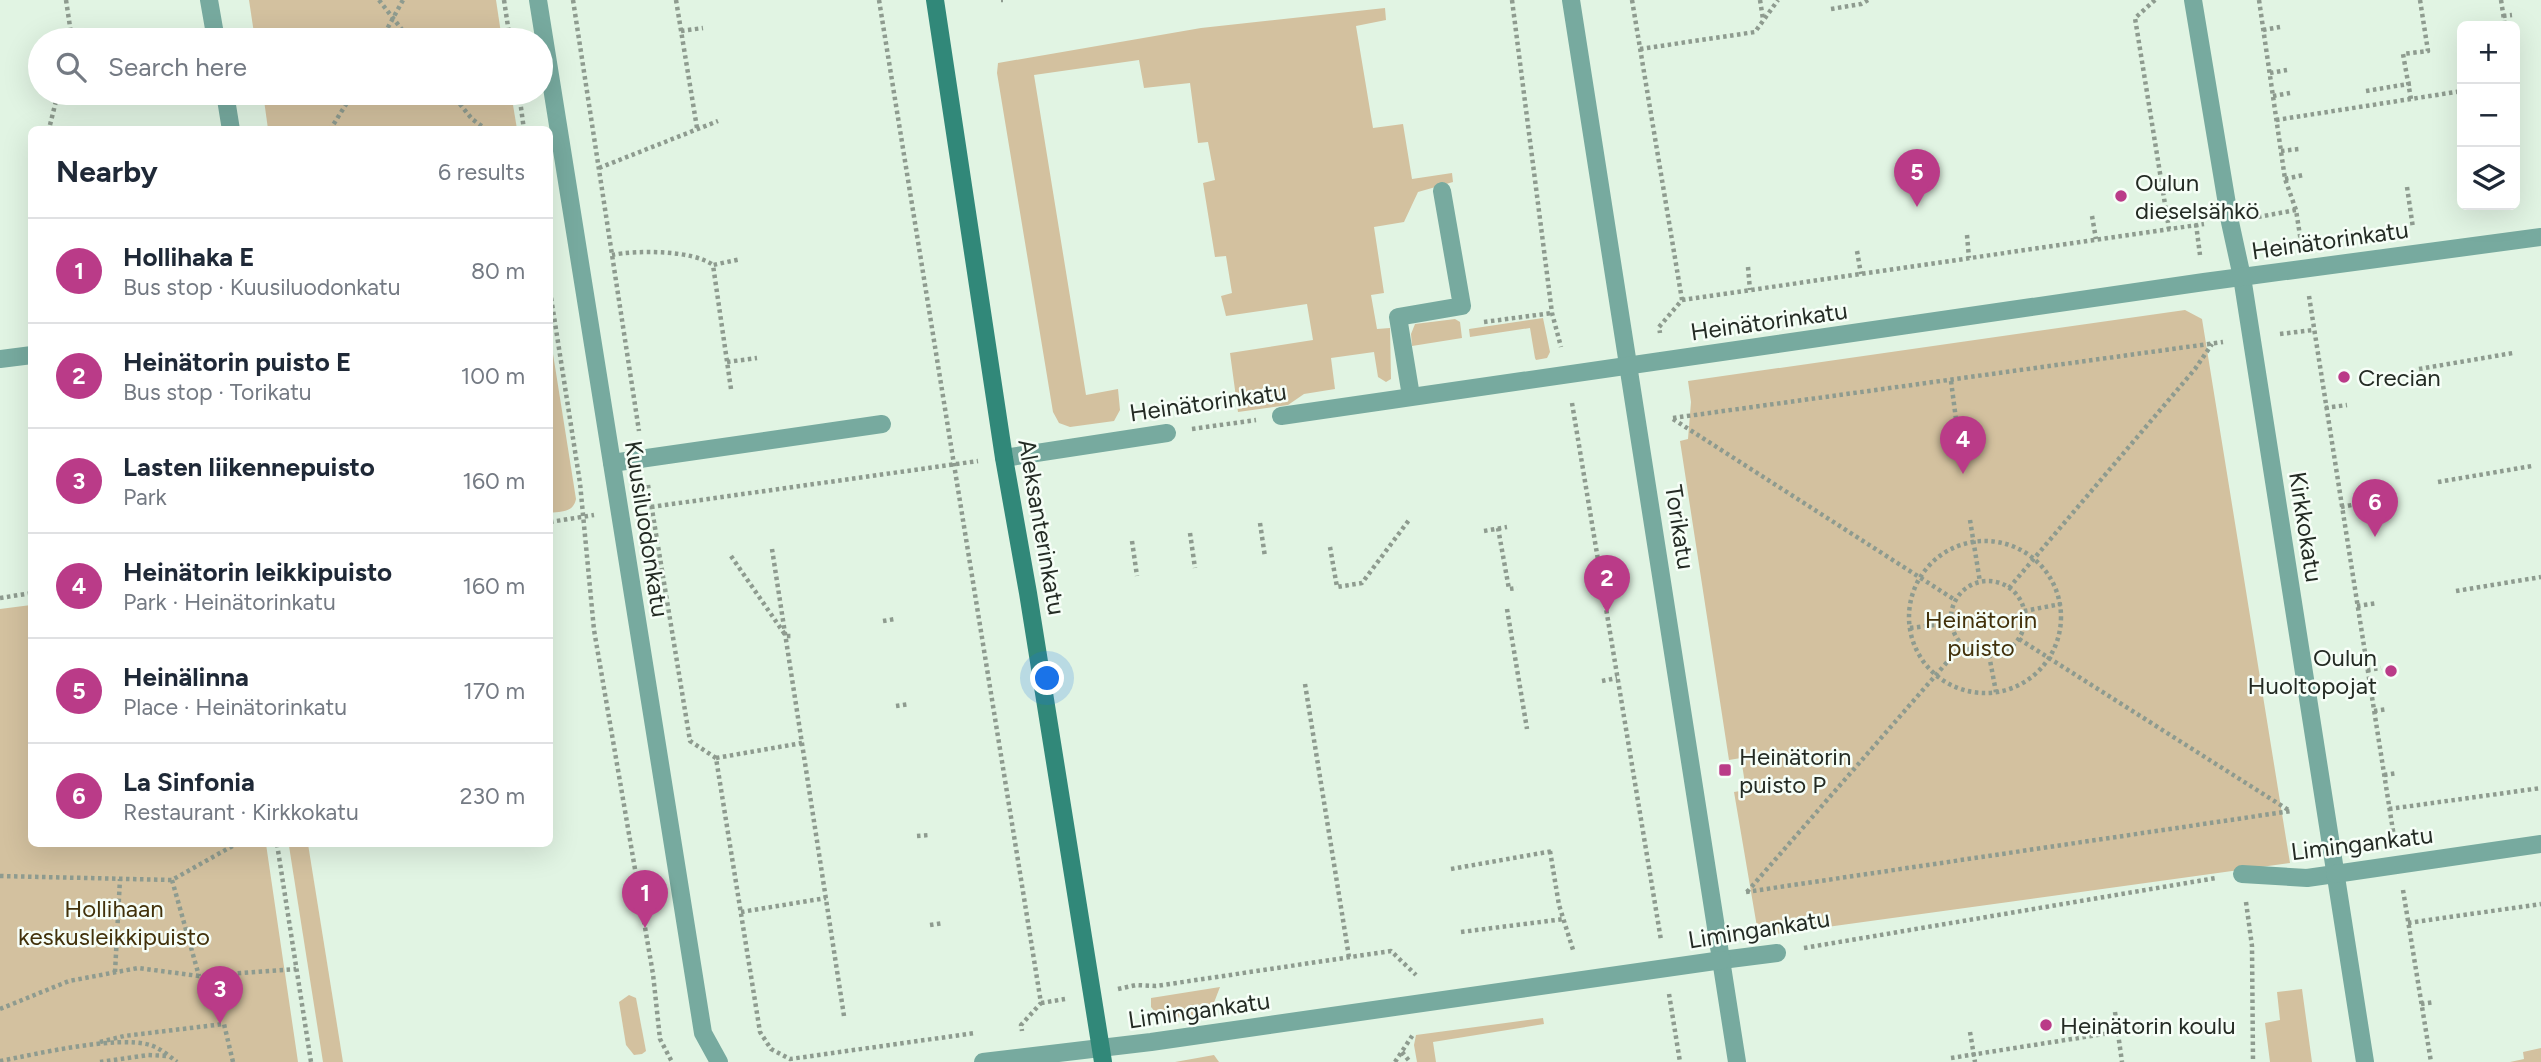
<!DOCTYPE html>
<meta charset="utf-8">
<style>
body{margin:0;font-family:Figtree,sans-serif;background:#f2f2f3;color:#1f2937}
.controls{position:absolute;right:21px;top:21px;display:grid;overflow:hidden;border-radius:10px;box-shadow:0 7px 28px #0002}
.controls button{width:63px;height:63px;display:grid;place-items:center;padding:0;border:0;border-bottom:2px solid #e0e1e3;background:#fff;color:#1f2937;font:35px sans-serif}
.you{position:absolute;left:1048px;top:679px;width:24px;height:24px;margin:-18px;border:5px solid #fff;border-radius:50%;background:#1a73e8;box-shadow:0 0 0 10px #1a73e833}
.badge{display:grid;place-items:center;width:46px;height:46px;border-radius:50%;background:#ba3b88;color:#fff;font-size:23px;font-weight:700}
.pin{position:absolute;translate:-50% -58px;filter:drop-shadow(0 2px 4px #0008)}
.pin::after{content:'';position:absolute;top:37px;width:24px;height:21px;background:inherit;clip-path:polygon(0 0,100% 0,50% 100%)}
.list{margin:0;padding:0;list-style:none}
h2{display:flex;justify-content:space-between;align-items:center;height:91px;margin:0;padding:0 28px;font-size:30px}
h2 small{font-size:23px;font-weight:400;color:#747a83}
.list li{display:grid;grid-template-columns:46px 1fr auto;gap:21px;align-items:center;box-sizing:border-box;height:105px;padding:0 28px;border-top:2px solid #e0e1e3}
.list b{display:block;font-size:26px;white-space:nowrap}
.list p{margin:0;font-size:23px;white-space:nowrap;color:#747a83}
.list em{font-size:23px;font-style:normal;color:#747a83}
.icon{flex:none;width:38px;height:38px;fill:none;stroke:currentColor;stroke-width:2;stroke-linecap:round;stroke-linejoin:round}
.map{position:relative;flex:none;width:2541px;height:1062px;overflow:hidden}
.search{position:absolute;background:#fff;box-shadow:0 7px 28px #0002;left:28px;top:28px;width:525px;height:77px;display:flex;align-items:center;gap:18px;box-sizing:border-box;padding:0 24px;border-radius:38px;color:#747a83;font-size:26px}
.panel{position:absolute;background:#fff;box-shadow:0 7px 28px #0002;left:28px;top:126px;width:525px;height:721px;border-radius:10px}
.map>svg:first-child{display:block}
.green{fill:#d3c19f}
.lines{fill:none;stroke-linecap:round;stroke-linejoin:round}
.path{stroke:#8e9b8f;stroke-width:4.5;stroke-dasharray:3.5 3.5;stroke-linecap:butt}
.lane{stroke:#77aa9f;stroke-width:18}
.street{stroke:#77aa9f;stroke-width:18}
.secondary{stroke:#318879;stroke-width:18}
.poi-dot{fill:#ba3b88;stroke:#f6fef7;stroke-width:2.5}
.labels{text-anchor:middle;dominant-baseline:central;stroke-width:5;stroke-linejoin:round;paint-order:stroke}
.poi-label{font-size:24px;fill:#242b24;stroke:#f6fef7;text-anchor:start}
.street-label{font-size:24px;fill:#242b24;stroke:#f6fef7}
.park-label{font-size:24px;fill:#42310b;stroke:#f6fef7}
</style>
<div class="map">
<svg width="2541" height="1062" viewBox="0 0 2541 1062">
<rect width="100%" height="100%" fill="#e1f4e3"/>
<g class="green">
<polygon points="249,0 496,0 502,40 255,40"/>
<polygon points="1385,8 1386,20 1356,26 1373,128 1403,124 1412,179 1452,173 1453,182 1418,192 1404,222 1374,227 1384,293 1371,295 1377,329 1390,328 1391,379 1386,382 1378,377 1374,352 1331,358 1335,389 1304,394 1288,405 1238,412 1230,353 1313,340 1307,304 1226,316 1221,296 1232,293 1226,256 1215,257 1203,183 1215,180 1208,142 1198,143 1190,83 1144,88 1139,60 1034,75 1086,395 1118,389 1120,410 1114,421 1070,427 1059,423 1053,412 997,73 998,63 1201,28"/>
<polygon points="263,93 511,93 517,129 268,129"/>
<polygon points="2185,310 2202,319 2290,863 1769,935 1761,932 1757,927 1734,792 1746,790 1741,758 1729,760 1680,441 1688,439 1691,402 1688,381"/>
<polygon points="1543,318 1550,352 1547,358 1536,360 1535,358 1530,328 1470,337 1469,329"/>
<polygon points="1455,319 1460,322 1462,338 1412,346 1411,334 1415,324"/>
<path d="M550 335 576 499C573 513 562 511 550 513Z"/>
<polygon points="31,605 32,844 266,844 298,1062 0,1062 0,609"/>
<polygon points="291,844 308,844 343,1062 323,1062 289,846"/>
<path d="M1220 987 1210 1013C1190 1015 1164 1025 1151 1007V998Z"/>
<polygon points="2302,989 2312,1062 2270,1062 2265,1023 2280,1020 2277,992"/>
<polygon points="629,995 636,998 646,1051 642,1054 634,1055 626,1045 619,1002"/>
<polygon points="1543,1018 1544,1024 1433,1042 1436,1062 1417,1062 1414,1045 1416,1035"/>
<polygon points="2541,1048 2541,1062 2510,1062 2524,1059 2523,1052"/>
<polygon points="1214,1055 1219,1062 1175,1062"/>
</g>
<g class="lines">
<g class="path">
<polyline points="66,0 72,40"/>
<polyline points="379,0 410,40"/>
<polyline points="504,0 510,40"/>
<polyline points="573,0 639,431"/>
<polyline points="676,0 697,128"/>
<polyline points="879,0 1041,1003 1021,1025 1022,1031"/>
<polyline points="1001,0 1003,0"/>
<polyline points="1512,0 1552,313 1561,347"/>
<polyline points="1632,0 1682,300 1659,327 1660,333"/>
<polyline points="1760,0 1763,19"/>
<polyline points="2155,0 2135,18 2169,229"/>
<polyline points="2259,0 2285,179 2296,210 2301,242"/>
<polyline points="2501,0 2505,26"/>
<polyline points="1831,9 1861,4 1868,0"/>
<polyline points="2503,16 2512,15"/>
<polyline points="2263,30 2280,27"/>
<polyline points="681,31 703,28"/>
<polyline points="381,40 403,0"/>
<polyline points="1640,49 1755,32 1778,0"/>
<polyline points="2270,73 2287,70"/>
<polyline points="2366,91 2414,83"/>
<polyline points="451,93 472,119 487,130"/>
<polyline points="519,93 524,130"/>
<polyline points="2273,96 2290,93"/>
<polyline points="2411,99 2403,54 2428,51 2420,0"/>
<polyline points="2276,120 2462,91"/>
<polyline points="50,125 58,93"/>
<polyline points="330,130 353,93"/>
<polyline points="2281,151 2299,149"/>
<polyline points="599,168 718,121"/>
<polyline points="2285,179 2303,175"/>
<polyline points="2407,187 2413,228"/>
<polyline points="2092,216 2096,239"/>
<polyline points="2258,217 2296,210"/>
<polyline points="2196,224 2200,255"/>
<polyline points="1967,235 1969,258"/>
<polyline points="1857,251 1861,274"/>
<path d="M612 255C636 250 693 250 713 265"/>
<polyline points="1748,267 1750,290"/>
<polyline points="550,291 580,483 594,630 653,974 660,1039 672,1062"/>
<polyline points="2309,296 2394,837"/>
<polyline points="1682,300 2204,224"/>
<polyline points="1484,322 1552,313"/>
<polyline points="2280,334 2313,330"/>
<polyline points="727,362 757,358"/>
<polyline points="2419,369 2513,353"/>
<polyline points="1951,381 1957,427"/>
<polyline points="731,389 713,265 741,259"/>
<polyline points="1572,403 1661,940"/>
<polyline points="2325,408 2347,405"/>
<polyline points="1673,418 2223,342"/>
<polyline points="1673,419 1955,600"/>
<polyline points="1192,429 1256,420"/>
<polyline points="2438,482 2532,466"/>
<polyline points="648,485 690,741 716,758 760,1032 771,1049 790,1059 975,1033"/>
<polyline points="651,507 978,461"/>
<polyline points="2341,507 2363,503"/>
<polyline points="1970,520 1980,582"/>
<polyline points="550,522 594,515"/>
<polyline points="1260,523 1265,557"/>
<polyline points="1498,528 1509,589 1517,588"/>
<polyline points="1484,531 1507,527"/>
<polyline points="1190,533 1195,568"/>
<polyline points="1132,541 1137,576"/>
<circle cx="1985" cy="617" r="76"/>
<polyline points="1330,547 1337,587 1362,583 1409,520"/>
<polyline points="772,549 844,1016"/>
<polyline points="731,556 786,636 792,636"/>
<circle cx="1988" cy="618" r="37"/>
<polyline points="2009,588 2195,369 2212,344"/>
<polyline points="2456,591 2541,577"/>
<polyline points="0,598 32,593"/>
<polyline points="2357,606 2377,603"/>
<polyline points="1507,609 1527,729"/>
<polyline points="2024,611 2061,604"/>
<polyline points="883,621 895,619"/>
<polyline points="1910,628 1951,623"/>
<polyline points="2019,639 2290,811"/>
<polyline points="1989,655 1996,692"/>
<polyline points="2367,670 2381,668"/>
<polyline points="1602,681 1617,678"/>
<polyline points="1305,684 1349,957"/>
<polyline points="896,706 909,704"/>
<polyline points="2374,711 2387,709"/>
<polyline points="716,758 802,743"/>
<polyline points="2384,775 2397,773"/>
<polyline points="2389,809 2541,788"/>
<polyline points="917,836 929,835"/>
<polyline points="277,844 311,1062"/>
<polyline points="1550,851 1559,905 1574,953"/>
<polyline points="1451,869 1553,851"/>
<polyline points="0,876 172,880 236,844"/>
<polyline points="172,880 199,976"/>
<polyline points="2403,890 2431,1062"/>
<polyline points="1746,892 2291,811"/>
<polyline points="1747,892 1962,645"/>
<polyline points="2246,902 2252,946 2253,1062"/>
<polyline points="741,912 826,898"/>
<polyline points="2408,923 2541,904"/>
<polyline points="930,925 943,923"/>
<polyline points="1461,932 1564,919"/>
<polyline points="1804,948 2216,878"/>
<polyline points="115,972 120,879"/>
<polyline points="1118,989 1136,985 1156,986 1391,951 1416,975"/>
<polyline points="1669,994 1680,1062"/>
<polyline points="1041,1003 1065,999"/>
<polyline points="2421,1004 2434,1002"/>
<polyline points="0,1009 69,981 138,968 199,976 296,969"/>
<polyline points="2115,1012 2122,1062"/>
<polyline points="1970,1032 1975,1062"/>
<polyline points="100,1042 124,1036 224,1024 233,1062"/>
<polyline points="1402,1052 1410,1062"/>
<polyline points="1951,1058 2142,1028"/>
<path d="M0 1061C37 1054 116 1035 150 1045 160 1048 169 1056 177 1062"/>
<polyline points="100,1062 148,1055 168,1056"/>
<polyline points="1395,1062 1414,1033"/>
</g>
<g class="lane">
<polyline points="1411,396 1398,317 1462,306 1442,191"/>
<polyline points="612,463 882,424"/>
<polyline points="2242,874 2307,878 2335,874"/>
<polyline points="1722,960 1777,953"/>
</g>
<g class="street">
<polyline points="209,0 216,40"/>
<polyline points="538,0 703,1033 719,1062"/>
<polyline points="1571,0 1737,1062"/>
<polyline points="2193,0 2230,222 2242,277 2365,1062"/>
<polyline points="225,93 231,130"/>
<polyline points="0,359 32,355"/>
<polyline points="1281,416 2204,282 2541,237"/>
<polyline points="1004,458 1167,433"/>
<polyline points="2335,874 2541,844"/>
<polyline points="983,1062 1151,1042 1722,960"/>
</g>
<polyline class="secondary" points="935,0 1004,458 1028,593 1103,1062"/>
</g>
<g class="poi-dot">
<circle cx="2121" cy="196" r="7"/>
<circle cx="2344" cy="377" r="7"/>
<circle cx="2391" cy="671" r="7"/>
<rect x="1718" y="763" width="14" height="14" rx="3.5"/>
<circle cx="2046" cy="1025" r="7"/>
</g>
<g class="labels">
<g class="poi-label">
<text x="2135" y="182">Oulun<tspan x="2135" dy="28">dieselsähkö</tspan></text>
<text x="2358" y="377">Crecian</text>
<text x="2377" y="657" text-anchor="end">Oulun<tspan x="2377" dy="28">Huoltopojat</tspan></text>
<text x="1739" y="756">Heinätorin<tspan x="1739" dy="28">puisto P</tspan></text>
<text x="2060" y="1025">Heinätorin koulu</text>
</g>
<g class="street-label">
<text transform="translate(2330 240) rotate(-8)">Heinätorinkatu</text>
<text transform="translate(1769 321) rotate(-8)">Heinätorinkatu</text>
<text transform="translate(1208 402) rotate(-8)">Heinätorinkatu</text>
<text transform="translate(1042 527) rotate(80)">Aleksanterinkatu</text>
<text transform="translate(1680 527) rotate(81)">Torikatu</text>
<text transform="translate(2306 527) rotate(81)">Kirkkokatu</text>
<text transform="translate(647 529) rotate(81)">Kuusiluodonkatu</text>
<text transform="translate(2362 843) rotate(-7)">Limingankatu</text>
<text transform="translate(1759 929) rotate(-9)">Limingankatu</text>
<text transform="translate(1199 1010) rotate(-8)">Limingankatu</text>
</g>
<g class="park-label">
<text x="1981" y="619">Heinätorin<tspan x="1981" dy="28">puisto</tspan></text>
<text x="114" y="908">Hollihaan<tspan x="114" dy="28">keskusleikkipuisto</tspan></text>
</g>
</g>
</svg>
<div class="controls">
<button>+</button>
<button>−</button>
<button><svg class="icon" aria-label="layers" viewBox="0 0 24 24"><path d="M12 4l9 5-9 5-9-5zM3 14l9 5 9-5"/></svg></button>
</div>
<div class="you"></div>
<div class="pin badge" style="left:645px;top:928px">1</div>
<div class="pin badge" style="left:1607px;top:613px">2</div>
<div class="pin badge" style="left:220px;top:1024px">3</div>
<div class="pin badge" style="left:1963px;top:474px">4</div>
<div class="pin badge" style="left:1917px;top:207px">5</div>
<div class="pin badge" style="left:2375px;top:537px">6</div>
<div class="search"><svg class="icon" aria-label="search" viewBox="0 0 24 24"><circle cx="10" cy="10" r="6"/><path d="M15 15l6 6"/></svg>Search here</div>
<section class="panel">
<h2>Nearby<small>6 results</small></h2>
<ul class="list">
<li><span class="badge">1</span><div><b>Hollihaka E</b><p>Bus stop · Kuusiluodonkatu</p></div><em>80 m</em></li>
<li><span class="badge">2</span><div><b>Heinätorin puisto E</b><p>Bus stop · Torikatu</p></div><em>100 m</em></li>
<li><span class="badge">3</span><div><b>Lasten liikennepuisto</b><p>Park</p></div><em>160 m</em></li>
<li><span class="badge">4</span><div><b>Heinätorin leikkipuisto</b><p>Park · Heinätorinkatu</p></div><em>160 m</em></li>
<li><span class="badge">5</span><div><b>Heinälinna</b><p>Place · Heinätorinkatu</p></div><em>170 m</em></li>
<li><span class="badge">6</span><div><b>La Sinfonia</b><p>Restaurant · Kirkkokatu</p></div><em>230 m</em></li>
</ul>
</section>
</div>
